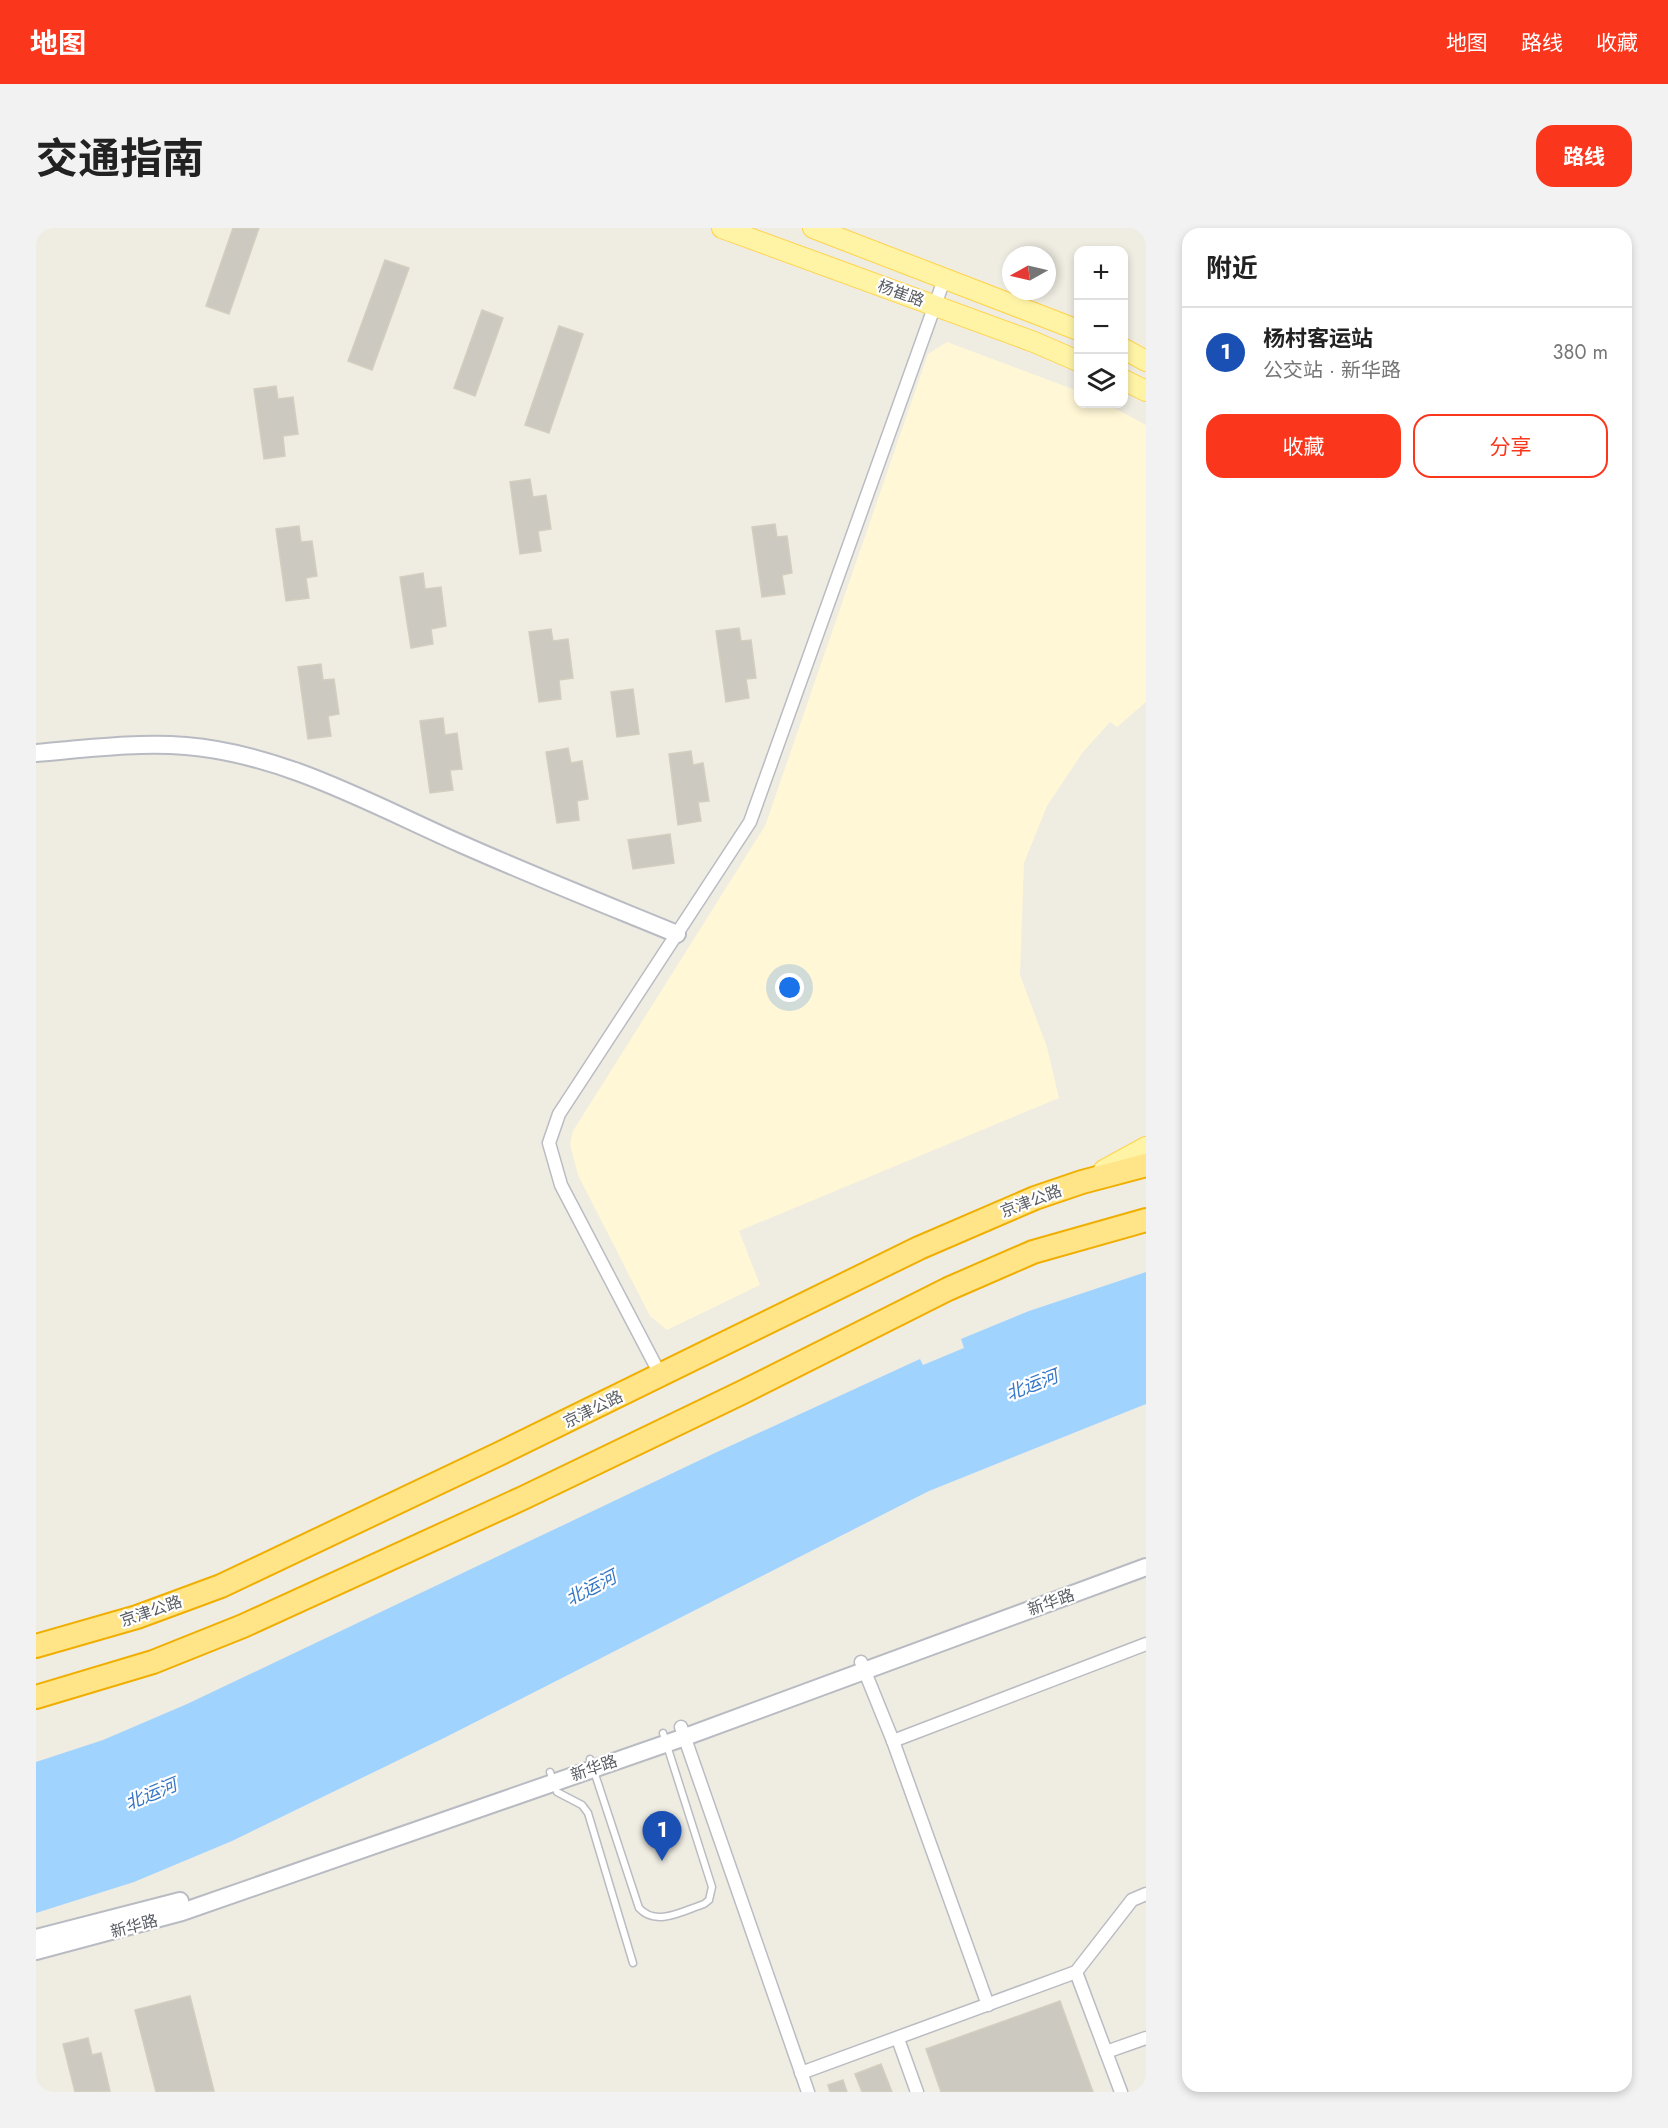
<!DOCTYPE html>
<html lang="zh">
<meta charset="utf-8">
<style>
body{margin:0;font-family:Jost,"Noto Sans SC",sans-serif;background:#f2f2f2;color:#222}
.controls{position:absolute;right:18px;top:18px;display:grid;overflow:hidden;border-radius:12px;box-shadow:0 3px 9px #0003}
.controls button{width:54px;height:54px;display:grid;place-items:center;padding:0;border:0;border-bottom:2px solid #e0e0e0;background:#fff;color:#222;font:30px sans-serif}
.compass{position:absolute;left:966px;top:18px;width:54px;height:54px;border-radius:50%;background:#fff;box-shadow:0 3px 9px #0003;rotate:262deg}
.you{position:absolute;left:754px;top:760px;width:21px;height:21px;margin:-15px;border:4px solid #fff;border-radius:50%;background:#1a73e8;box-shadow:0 0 0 9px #1a73e833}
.badge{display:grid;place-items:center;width:39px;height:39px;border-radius:50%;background:#fa361d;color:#fff;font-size:20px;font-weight:700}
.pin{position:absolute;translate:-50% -50px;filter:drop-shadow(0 2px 3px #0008)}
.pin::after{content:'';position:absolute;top:32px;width:21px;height:18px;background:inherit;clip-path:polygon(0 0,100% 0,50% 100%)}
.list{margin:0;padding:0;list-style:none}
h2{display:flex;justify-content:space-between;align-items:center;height:78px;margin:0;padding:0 24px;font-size:26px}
h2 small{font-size:20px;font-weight:400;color:#767676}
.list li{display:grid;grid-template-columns:39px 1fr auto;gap:18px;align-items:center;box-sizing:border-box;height:90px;padding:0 24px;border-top:2px solid #e0e0e0}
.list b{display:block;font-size:22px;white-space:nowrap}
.list p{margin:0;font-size:20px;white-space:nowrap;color:#767676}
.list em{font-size:20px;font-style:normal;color:#767676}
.actions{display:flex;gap:12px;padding:18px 24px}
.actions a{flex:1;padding:14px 0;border:2px solid #fa361d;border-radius:18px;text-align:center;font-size:21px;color:#fa361d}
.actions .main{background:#fa361d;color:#fff}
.icon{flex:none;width:33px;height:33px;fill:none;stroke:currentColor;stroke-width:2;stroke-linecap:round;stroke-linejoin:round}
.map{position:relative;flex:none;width:1110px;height:1864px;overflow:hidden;border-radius:18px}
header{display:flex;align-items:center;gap:36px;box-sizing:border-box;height:84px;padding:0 30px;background:#fa361d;color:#fff}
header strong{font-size:28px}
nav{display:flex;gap:33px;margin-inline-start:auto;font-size:21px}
.intro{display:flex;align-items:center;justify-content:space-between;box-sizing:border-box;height:144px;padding:0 36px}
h1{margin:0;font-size:42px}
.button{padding:15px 27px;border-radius:18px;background:#fa361d;color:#fff;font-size:21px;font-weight:700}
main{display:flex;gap:36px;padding:0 36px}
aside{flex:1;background:#fff;border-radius:18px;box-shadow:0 3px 9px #0003}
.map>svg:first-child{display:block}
.commercial{fill:#fff7d6}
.water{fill:#a1d3ff}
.building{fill:#ccc9c1;stroke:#d4cebf;stroke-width:1.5}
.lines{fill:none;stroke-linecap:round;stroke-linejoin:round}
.lane-casing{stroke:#babcc2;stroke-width:9}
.street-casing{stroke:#babcc2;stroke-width:15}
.secondary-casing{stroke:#b8bbc2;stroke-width:20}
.primary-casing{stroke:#ffd34b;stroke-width:22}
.highway-casing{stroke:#f0ae00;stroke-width:26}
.lane{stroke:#fff;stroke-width:6}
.street{stroke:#fff;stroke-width:12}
.secondary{stroke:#fff;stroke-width:16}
.primary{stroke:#fff4a6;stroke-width:20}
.highway{stroke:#ffe588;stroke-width:22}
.labels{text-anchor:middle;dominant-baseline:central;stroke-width:4.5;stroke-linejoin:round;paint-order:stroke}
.street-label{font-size:16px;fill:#5a5e64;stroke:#fff}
.water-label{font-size:18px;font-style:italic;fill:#3677c5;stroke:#fff}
</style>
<header>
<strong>地图</strong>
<nav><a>地图</a><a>路线</a><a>收藏</a></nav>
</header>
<div class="intro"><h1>交通指南</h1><a class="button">路线</a></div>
<main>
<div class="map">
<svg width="1110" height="1864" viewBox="0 0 1110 1864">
<rect width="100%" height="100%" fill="#efece2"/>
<polygon class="commercial" points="911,114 1042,163 1042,176 1071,176 1110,197 1110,474 1081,499 1074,494 1047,524 1011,578 988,635 984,747 1011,819 1023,870 703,1003 724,1057 631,1102 614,1088 542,947 534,916 537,903 729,598 892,126"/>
<polygon class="water" points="1110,1044 1110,1176 893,1263 408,1510 196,1613 98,1654 0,1685 0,1534 67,1512 151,1476 681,1224 884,1131 887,1137 928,1120 925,1111 993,1083"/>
<g class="building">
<polygon points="197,0 223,0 193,86 170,78"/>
<polygon points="349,32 373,40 336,142 312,133"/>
<polygon points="446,82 467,90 439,168 418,160"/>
<polygon points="523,98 547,106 513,205 489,197"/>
<polygon points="240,158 242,171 257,169 262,206 247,208 249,228 228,231 218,161"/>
<polygon points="494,251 497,269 510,267 515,301 502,303 505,323 484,326 474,254"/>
<polygon points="739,296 741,309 751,308 756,345 746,347 749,366 726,369 716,299"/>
<polygon points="263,298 265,314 276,313 281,348 270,350 273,370 250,373 240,301"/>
<polygon points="387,345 389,361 405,359 410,398 395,401 397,416 375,420 364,349"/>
<polygon points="703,400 705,413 715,412 720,450 710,451 713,470 690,474 680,403"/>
<polygon points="515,401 517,413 532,411 537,450 523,452 525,471 503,474 493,404"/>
<polygon points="285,436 287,452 298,451 303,486 292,488 295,508 272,511 262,439"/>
<polygon points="597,461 603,506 581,509 575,464"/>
<polygon points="407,490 409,507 421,505 426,541 414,542 417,562 394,565 384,493"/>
<polygon points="532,520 535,535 546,533 552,571 541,573 543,592 521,595 510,524"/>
<polygon points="655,523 657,537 667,535 673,573 662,574 665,593 642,597 633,526"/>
<polygon points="634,606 638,635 597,641 592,612"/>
<polygon points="154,1768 178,1863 120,1864 99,1782"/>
<polygon points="1024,1773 1057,1864 905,1864 890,1821"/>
<polygon points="52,1810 56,1827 65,1825 74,1863 39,1864 27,1816"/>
<polygon points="845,1836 856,1864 826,1864 819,1846"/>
<polygon points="807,1852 811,1864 794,1864 792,1857"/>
</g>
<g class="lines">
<g class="lane-casing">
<g id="lane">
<path d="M554 1531 603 1680C620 1699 647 1683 668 1676L673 1672 676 1659 627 1505"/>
<polyline points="514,1544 521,1564 546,1577 552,1585 597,1735"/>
</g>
</g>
<g class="street-casing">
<g id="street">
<polyline points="625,1148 525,957 513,915 523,886 714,594 909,49"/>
<polyline points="825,1434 857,1513 952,1777"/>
<polyline points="645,1499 772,1864"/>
<polyline points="857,1513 1110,1416"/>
<polyline points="1040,1744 1085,1864"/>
<polyline points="862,1811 881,1864"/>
<polyline points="1070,1824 1110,1810"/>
<polyline points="765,1845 1040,1744 1096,1672 1110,1666"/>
</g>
</g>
<g class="secondary-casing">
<g id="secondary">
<path d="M0 525C49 521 100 514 150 518 247 526 335 576 423 615 495 647 568 676 641 706"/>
<polyline points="0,1710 144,1673"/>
<polyline points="0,1723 146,1684 649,1509 1110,1339"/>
</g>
</g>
<g class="primary-casing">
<g id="primary">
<polyline points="686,0 998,114 1042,133"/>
<polyline points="777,0 1042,102"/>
<polyline points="1088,121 1110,133"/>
<polyline points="1088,152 1110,163"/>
<polyline points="1068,942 1110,919"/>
</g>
</g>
<g class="highway-casing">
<g id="highway">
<polyline points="0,1418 101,1389 185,1358 465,1225 883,1020 999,970 1046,954 1110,937"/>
<polyline points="0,1469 117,1434 207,1398 487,1270 705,1165 912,1061 997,1024 1110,992"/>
</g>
</g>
<use href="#lane" class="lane"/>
<use href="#street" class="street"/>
<use href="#secondary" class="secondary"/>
<use href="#primary" class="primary"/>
<use href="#highway" class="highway"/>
</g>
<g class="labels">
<g class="street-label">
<text transform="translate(865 65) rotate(20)">杨崔路</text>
<text transform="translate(995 973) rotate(-21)">京津公路</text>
<text transform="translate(557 1181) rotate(-26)">京津公路</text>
<text transform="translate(1015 1374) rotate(-20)">新华路</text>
<text transform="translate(115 1383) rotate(-19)">京津公路</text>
<text transform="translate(558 1540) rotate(-19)">新华路</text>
<text transform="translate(98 1698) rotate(-15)">新华路</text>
</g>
<g class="water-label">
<text transform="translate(996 1157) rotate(-21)">北运河</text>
<text transform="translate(555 1360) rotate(-27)">北运河</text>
<text transform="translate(115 1566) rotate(-22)">北运河</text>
</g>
</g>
</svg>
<div class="controls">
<button>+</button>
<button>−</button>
<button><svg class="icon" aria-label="layers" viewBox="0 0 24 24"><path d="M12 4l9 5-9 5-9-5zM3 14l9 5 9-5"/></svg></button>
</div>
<svg class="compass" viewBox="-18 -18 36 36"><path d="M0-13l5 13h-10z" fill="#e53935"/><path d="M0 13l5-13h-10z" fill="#767676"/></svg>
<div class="you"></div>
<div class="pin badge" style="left:626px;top:1633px;background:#1a4fb4">1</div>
</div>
<aside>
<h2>附近<small></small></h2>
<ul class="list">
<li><span class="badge" style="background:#1a4fb4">1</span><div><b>杨村客运站</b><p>公交站 · 新华路</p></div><em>380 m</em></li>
</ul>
<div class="actions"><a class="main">收藏</a><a>分享</a></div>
</aside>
</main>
